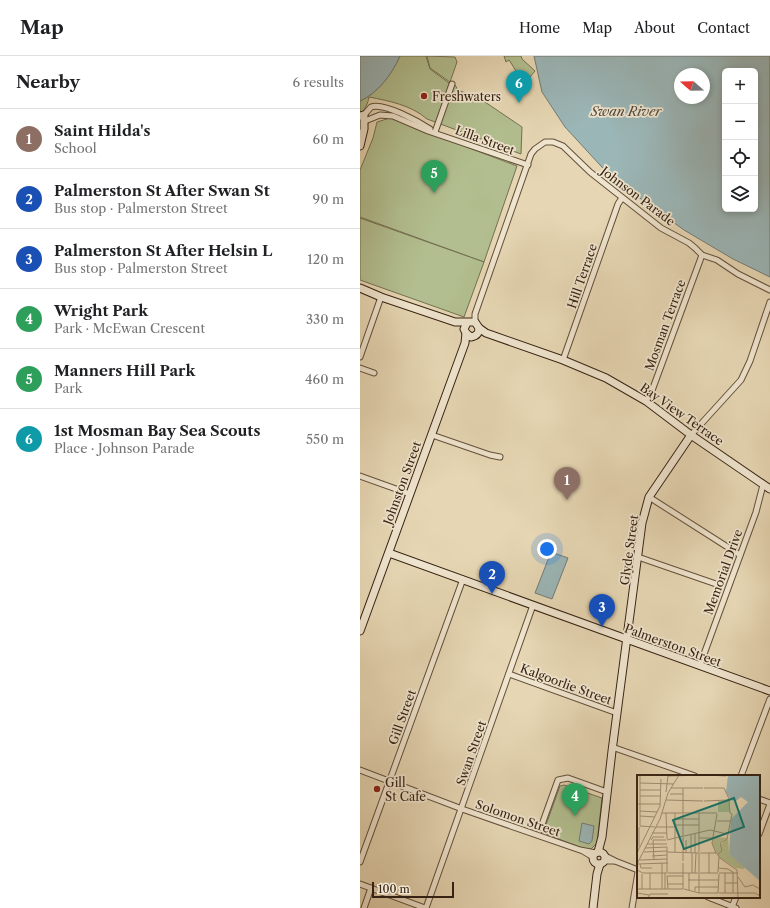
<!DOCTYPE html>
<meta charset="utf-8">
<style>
body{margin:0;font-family:"Libre Caslon Text",serif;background:#f6f6f6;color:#202124}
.controls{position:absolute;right:12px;top:12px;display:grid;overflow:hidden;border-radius:6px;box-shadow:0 2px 6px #0003}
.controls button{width:36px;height:36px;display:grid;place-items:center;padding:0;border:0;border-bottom:1px solid #e0e0e0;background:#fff;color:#202124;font:20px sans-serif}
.compass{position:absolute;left:314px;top:12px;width:36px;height:36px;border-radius:50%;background:#fff;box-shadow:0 2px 6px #0003;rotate:290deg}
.scale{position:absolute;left:12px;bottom:10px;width:82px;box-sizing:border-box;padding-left:4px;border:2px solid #372313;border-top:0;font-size:11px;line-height:14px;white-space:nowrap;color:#372313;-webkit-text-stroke:3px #efe4ce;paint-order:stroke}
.you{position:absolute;left:187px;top:493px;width:14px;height:14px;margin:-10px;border:3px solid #fff;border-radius:50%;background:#1a73e8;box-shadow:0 0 0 6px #1a73e833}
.badge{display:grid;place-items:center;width:26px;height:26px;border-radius:50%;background:#1a73e8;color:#fff;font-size:13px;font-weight:700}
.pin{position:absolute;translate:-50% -33px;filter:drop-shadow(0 1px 2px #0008)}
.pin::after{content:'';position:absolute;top:21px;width:14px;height:12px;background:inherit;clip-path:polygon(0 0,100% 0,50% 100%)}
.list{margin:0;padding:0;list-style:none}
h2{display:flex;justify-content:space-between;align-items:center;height:52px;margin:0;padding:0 16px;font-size:17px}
h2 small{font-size:13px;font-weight:400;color:#757577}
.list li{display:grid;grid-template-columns:26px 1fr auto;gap:12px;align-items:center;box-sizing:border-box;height:60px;padding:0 16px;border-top:1px solid #e0e0e0}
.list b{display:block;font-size:15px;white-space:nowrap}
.list p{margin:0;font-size:13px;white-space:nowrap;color:#757577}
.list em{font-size:13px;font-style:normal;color:#757577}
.icon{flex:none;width:22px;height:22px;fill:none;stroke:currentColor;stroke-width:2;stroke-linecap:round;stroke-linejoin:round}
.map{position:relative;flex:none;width:410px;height:852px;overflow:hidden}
header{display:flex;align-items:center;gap:24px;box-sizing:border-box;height:56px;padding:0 20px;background:#fff;border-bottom:1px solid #e0e0e0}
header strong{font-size:19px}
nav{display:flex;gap:22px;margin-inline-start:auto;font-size:14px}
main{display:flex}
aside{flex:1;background:#fff}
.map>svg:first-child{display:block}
.green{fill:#b2be8f;stroke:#747051}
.water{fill:#9bb6b7;stroke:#737b75;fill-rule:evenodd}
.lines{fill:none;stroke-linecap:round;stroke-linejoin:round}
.street-casing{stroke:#63503b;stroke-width:7}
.secondary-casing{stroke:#372313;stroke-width:9}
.street{stroke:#efe4ce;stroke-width:5}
.secondary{stroke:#efe4ce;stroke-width:7}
.poi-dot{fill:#8f2418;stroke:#efe4ce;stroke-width:1.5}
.labels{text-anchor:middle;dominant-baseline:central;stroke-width:3.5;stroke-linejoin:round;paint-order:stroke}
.poi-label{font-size:12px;fill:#372313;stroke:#efe4ce;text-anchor:start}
.street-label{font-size:12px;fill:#372313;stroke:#efe4ce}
.water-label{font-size:13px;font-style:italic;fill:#50483c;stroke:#efe4ce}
.inset-road{fill:none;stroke:#a08e73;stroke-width:1}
.view{fill:#0f766e;fill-opacity:0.15;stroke:#0f766e;stroke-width:2}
.inset-edge{fill:none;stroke:#372313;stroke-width:2}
</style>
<header>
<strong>Map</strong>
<nav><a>Home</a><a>Map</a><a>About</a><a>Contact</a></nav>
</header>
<main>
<aside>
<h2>Nearby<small>6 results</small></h2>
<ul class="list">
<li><span class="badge" style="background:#8d6e63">1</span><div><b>Saint Hilda's</b><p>School</p></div><em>60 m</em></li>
<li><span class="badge" style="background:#1a4fb4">2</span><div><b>Palmerston St After Swan St</b><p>Bus stop · Palmerston Street</p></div><em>90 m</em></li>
<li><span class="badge" style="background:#1a4fb4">3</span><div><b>Palmerston St After Helsin L</b><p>Bus stop · Palmerston Street</p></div><em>120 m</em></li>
<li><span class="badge" style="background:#2e9e5b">4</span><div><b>Wright Park</b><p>Park · McEwan Crescent</p></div><em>330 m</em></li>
<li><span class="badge" style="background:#2e9e5b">5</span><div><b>Manners Hill Park</b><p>Park</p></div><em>460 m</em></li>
<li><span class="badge" style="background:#0f9aa8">6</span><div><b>1st Mosman Bay Sea Scouts</b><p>Place · Johnson Parade</p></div><em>550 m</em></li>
</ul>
</aside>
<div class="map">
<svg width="410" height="852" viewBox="0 0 410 852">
<rect width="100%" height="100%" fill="#e6d6b3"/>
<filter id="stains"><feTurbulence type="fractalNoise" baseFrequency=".005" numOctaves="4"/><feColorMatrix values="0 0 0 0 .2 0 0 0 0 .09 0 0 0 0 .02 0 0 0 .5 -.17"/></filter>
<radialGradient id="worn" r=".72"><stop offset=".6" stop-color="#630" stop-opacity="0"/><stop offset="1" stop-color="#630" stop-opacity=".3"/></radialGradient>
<g class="green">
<path d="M40 0H66L70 13 89 27 95 29 98 34 122 44 162 71 161 98 67 63C51 49 29 45 9 41 8 47 5 54 0 57V45C18 37 32 18 40 0Z"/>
<polygon points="67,0 95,1 97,6 90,26 70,12"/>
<polygon points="144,0 161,0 162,3 175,15 164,28 151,7 149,4 146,6"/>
<polygon points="33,61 72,78 157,110 124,206 0,161 0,114 13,82 17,66"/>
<polygon points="0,162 124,206 104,261 0,224"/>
<polygon points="204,729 242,742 237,787 231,793 225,793 183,777 200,730"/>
</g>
<g class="water">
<path d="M0 0H40C32 18 18 37 0 45Z"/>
<path d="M174 0H410V221L373 203 324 174 252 122 205 71 182 36ZM365 15H395V153H365ZM320 18H344V42H320Z"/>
<polygon points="191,496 208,502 192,543 175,537"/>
<polygon points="222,767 234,770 232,785 229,788 219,785"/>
</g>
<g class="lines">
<g class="street-casing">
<g id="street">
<path d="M4 59 11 51C24 46 59 66 70 73"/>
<polyline points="5,65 20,59 33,60 68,75 168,109"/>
<polyline points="75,76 92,28"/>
<polyline points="115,266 115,258 171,98 175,93 185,86 193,86 203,90 230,116 301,172 329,187 335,192 342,199 357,204 378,218 410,234"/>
<polyline points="0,301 21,241"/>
<polyline points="203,304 258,148 262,142"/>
<polyline points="0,312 14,317"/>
<polyline points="286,345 290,340 342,199"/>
<polyline points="72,379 130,399 140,401"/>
<polyline points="331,379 381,324 390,305 410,246"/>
<polyline points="0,420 50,438"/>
<polyline points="289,441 380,499"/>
<polyline points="278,501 356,528"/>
<polyline points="340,609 396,456 403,429"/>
<polyline points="149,618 257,657"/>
<polyline points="252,691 335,720"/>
<polyline points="0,714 102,753 220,794 236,797"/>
<polyline points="381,720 410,643"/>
<polyline points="399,743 410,747"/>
<polyline points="180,774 198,724 208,722 247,736"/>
<polyline points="399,778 410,748"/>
<polyline points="223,795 233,801"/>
<polyline points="245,800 255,805 278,814"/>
<polyline points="244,805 254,805"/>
<polyline points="0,806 103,523"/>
<polyline points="0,828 65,852"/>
<polyline points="348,841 376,852"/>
<polyline points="372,851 376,841"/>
<polyline points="4,852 11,832"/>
<polyline points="66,852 173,549"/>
<polyline points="272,852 278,816"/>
</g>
</g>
<g class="secondary-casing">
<g id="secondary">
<polyline points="0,60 4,59 4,73 0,90"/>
<path d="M0 232 21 241 95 266H115L119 272C119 277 117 280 111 281L106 277 104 273 107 267"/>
<polyline points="119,272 126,277 203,304 246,322 286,345 331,379 410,433"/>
<polyline points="29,497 410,635"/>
<polyline points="0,575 105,287 106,277"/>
<circle cx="239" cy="802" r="6"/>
<polyline points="238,796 242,781 252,695 282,467 289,441 331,379"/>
<polyline points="233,852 237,818 240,808"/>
</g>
</g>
<use href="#street" class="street"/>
<use href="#secondary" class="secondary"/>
</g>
<g class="poi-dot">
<circle cx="64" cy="40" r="4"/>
<circle cx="17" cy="733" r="4"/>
</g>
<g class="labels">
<g class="poi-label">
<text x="72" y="40">Freshwaters</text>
<text x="25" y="726">Gill<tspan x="25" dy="14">St Cafe</tspan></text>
</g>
<g class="street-label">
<text transform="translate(125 84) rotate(20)">Lilla Street</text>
<text transform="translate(278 140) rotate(37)">Johnson Parade</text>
<text transform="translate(222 220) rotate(-71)">Hill Terrace</text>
<text transform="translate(305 269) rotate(-70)">Mosman Terrace</text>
<text transform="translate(322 358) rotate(35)">Bay View Terrace</text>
<text transform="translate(42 427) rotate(-70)">Johnston Street</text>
<text transform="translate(269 494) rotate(-82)">Glyde Street</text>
<text transform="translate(363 516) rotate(-70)">Memorial Drive</text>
<text transform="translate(313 589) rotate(20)">Palmerston Street</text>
<text transform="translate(206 628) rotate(20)">Kalgoorlie Street</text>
<text transform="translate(42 661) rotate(-70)">Gill Street</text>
<text transform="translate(111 697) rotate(-71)">Swan Street</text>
<text transform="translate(158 762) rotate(19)">Solomon Street</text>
</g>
<g class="water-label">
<text x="266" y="55">Swan River</text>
</g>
</g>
<g transform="translate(277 719)">
<rect width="123" height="123" fill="#e6d6b3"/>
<path d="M81 26H92L93 37H81ZM77 62 90 63 82 68 85 76 83 70 91 62 92 79 108 92 107 94 99 93 83 83 75 69Z" fill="#b2be8f"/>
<path d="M91 0H123V106L92 79 94 44 111 27 104 22 99 26 94 25 89 17Z" fill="#9bb6b7"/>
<path class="inset-road" d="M3 0V51M70 0 89 1M31 1 69 0M3 8 37 9M34 13H66M46 13V38M67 13H87M87 13 93 26M3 15H23M29 17 31 1M33 19H46M3 21H24M29 25 66 26M67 26 92 25M0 29H23M3 36 20 37M25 38H46M29 38 30 64M46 38H80M46 39V61M3 41 18 42M38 44H62M80 46H93M38 50H62M3 51 18 52M19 52H38M15 58H30M54 59V78M47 61 73 55 90 59M62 63H77M14 65 16 62H27M16 65 17 85M16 65H29M30 65 46 61M49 65V78M10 69H30M2 72V52M30 72V98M8 73 30 72M78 76 83 83 100 95 101 123M7 77 30 76M30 77 62 78M38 77V38M62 77V38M0 78 23 31 24 4M55 78V98M58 78V58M63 78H79M72 78V98M79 78 75 68 80 39M80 80 85 76 83 68 90 64 95 39 93 38 92 25M15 81 30 80M3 85 30 84M46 86V61M46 88V114M0 89 31 88M0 89 23 44 31 18 42 0M3 89 4 93H15M81 93 91 94 97 98M0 95 6 98H30M62 97V78M81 97 82 82M28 98V114M31 98H63M58 98 59 78M63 98H81M82 98H101M88 98V118M96 98V118M30 101H46M30 101 31 114M101 102 108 112 116 110 123 114M51 105H81M88 108H101M30 109H46M0 114H46M5 114V99M13 114V98M25 114V88M47 114 62 118V99M52 115V98M58 116V112H81M0 118 12 120M62 118H81M81 118 82 99M82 118H118L123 121M11 123 13 119H31"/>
<path class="view" d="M97 23 107 52 47 74 36 45Z"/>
<rect width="123" height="123" class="inset-edge"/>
</g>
<rect width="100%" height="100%" filter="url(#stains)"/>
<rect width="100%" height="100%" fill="url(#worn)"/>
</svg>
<div class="controls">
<button>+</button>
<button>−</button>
<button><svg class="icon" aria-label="locate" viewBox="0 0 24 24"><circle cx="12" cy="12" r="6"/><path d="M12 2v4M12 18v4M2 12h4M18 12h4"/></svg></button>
<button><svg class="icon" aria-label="layers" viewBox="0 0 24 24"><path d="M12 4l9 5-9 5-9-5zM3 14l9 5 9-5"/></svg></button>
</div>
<svg class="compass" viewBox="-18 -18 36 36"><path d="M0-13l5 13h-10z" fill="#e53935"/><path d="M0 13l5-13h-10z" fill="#757577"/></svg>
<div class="scale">100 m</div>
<div class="you"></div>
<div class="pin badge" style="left:207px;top:444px;background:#8d6e63">1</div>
<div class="pin badge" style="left:132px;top:538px;background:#1a4fb4">2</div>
<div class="pin badge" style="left:242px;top:571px;background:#1a4fb4">3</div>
<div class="pin badge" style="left:215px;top:760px;background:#2e9e5b">4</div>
<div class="pin badge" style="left:74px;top:137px;background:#2e9e5b">5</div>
<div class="pin badge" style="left:159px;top:47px;background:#0f9aa8">6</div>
</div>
</main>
